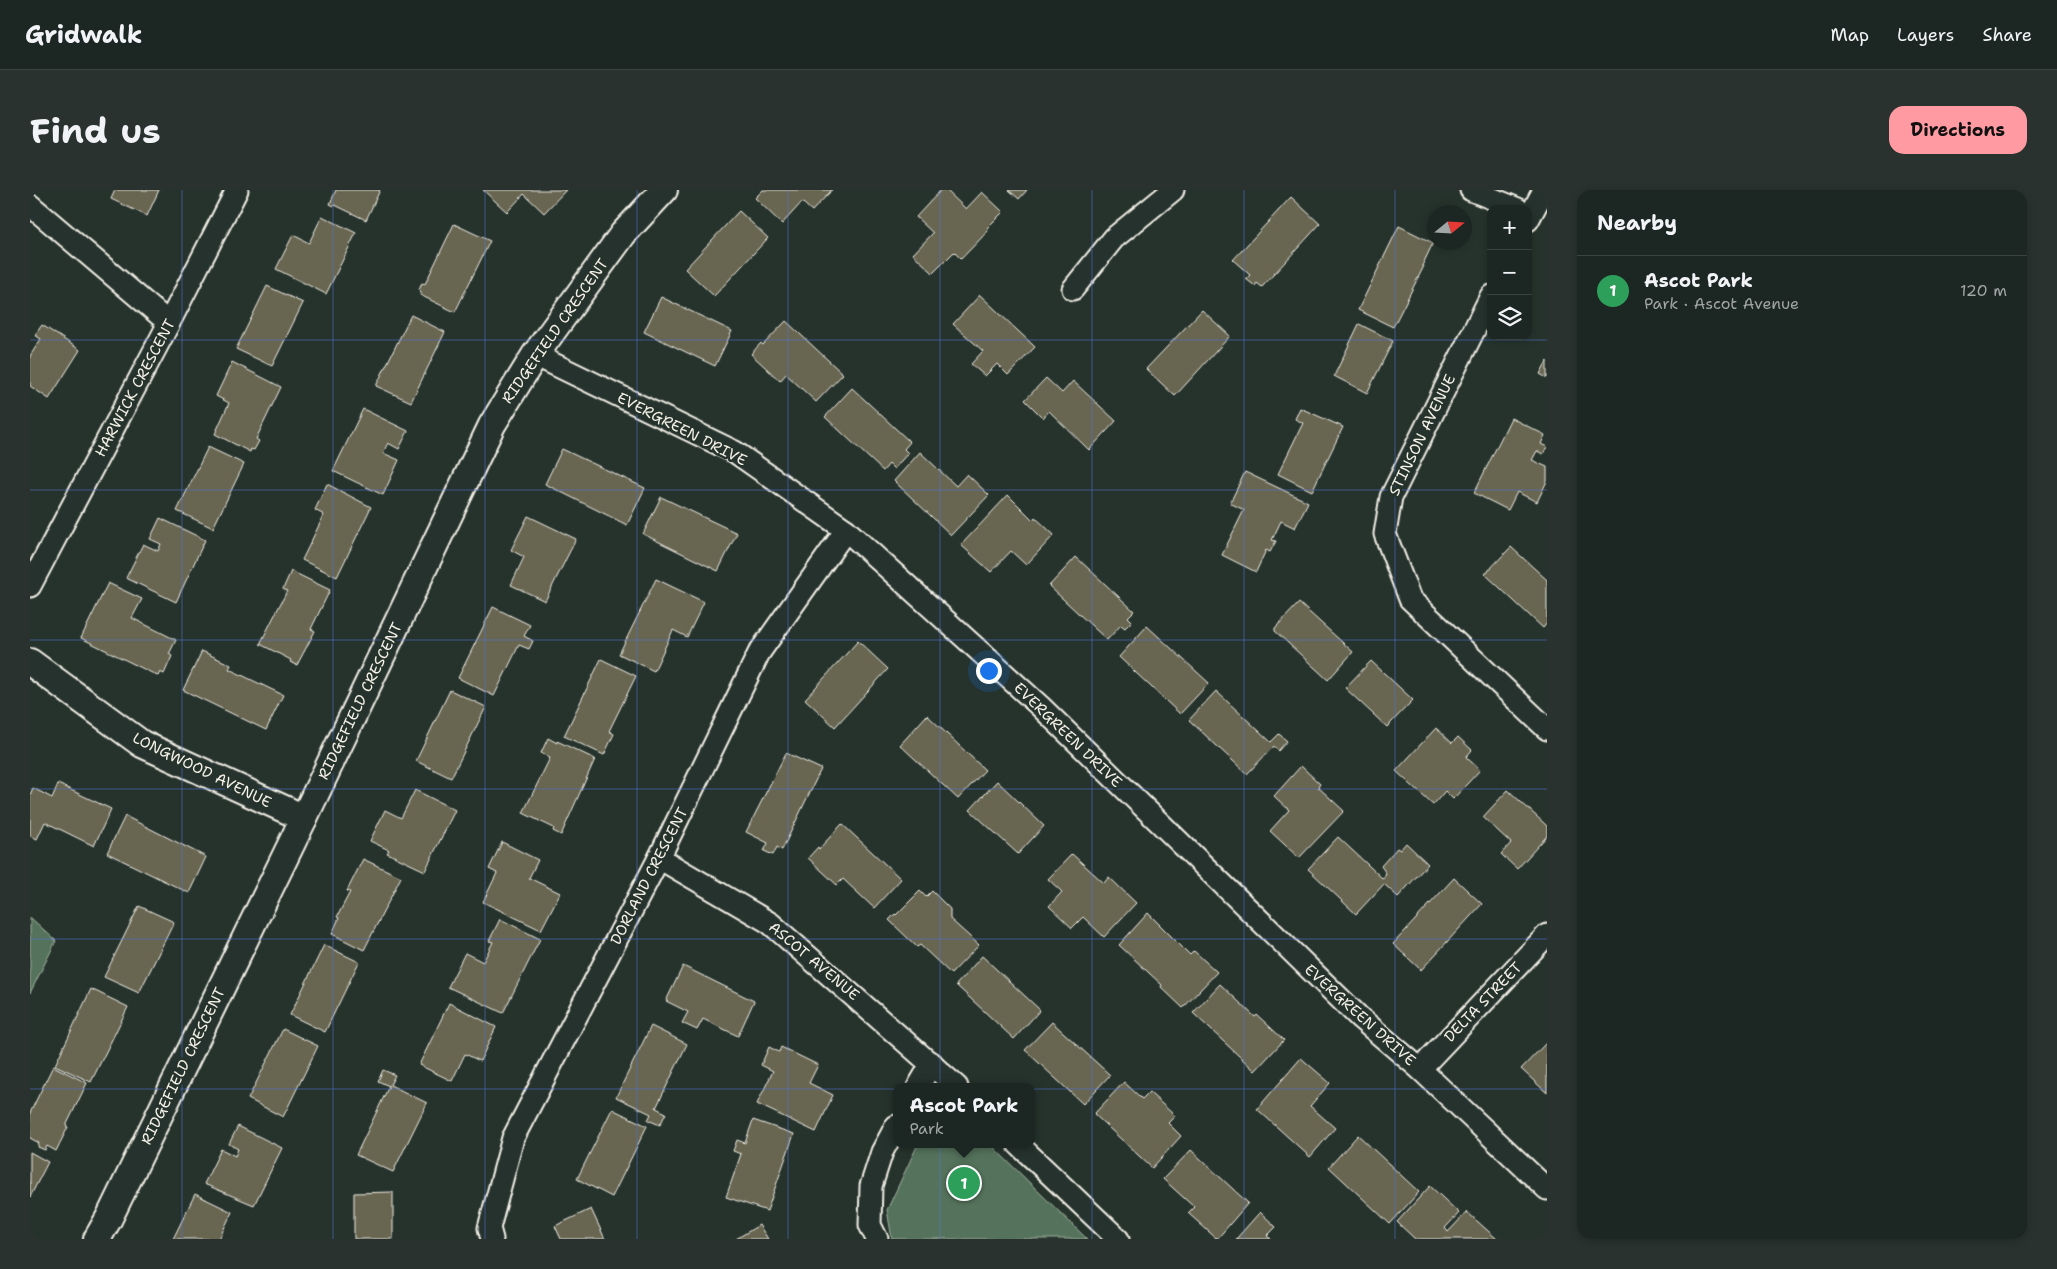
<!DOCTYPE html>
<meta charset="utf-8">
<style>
body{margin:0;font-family:"Shantell Sans",sans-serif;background:#29322f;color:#f1f3f6}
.controls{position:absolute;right:15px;top:15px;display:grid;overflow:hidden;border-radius:10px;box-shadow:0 2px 8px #0003}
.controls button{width:45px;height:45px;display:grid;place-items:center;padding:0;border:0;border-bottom:1px solid #3a4340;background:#1c2622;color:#f1f3f6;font:25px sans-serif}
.compass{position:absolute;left:1397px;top:15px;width:45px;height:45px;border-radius:50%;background:#1c2622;box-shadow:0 2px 8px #0003;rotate:72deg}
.you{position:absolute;left:958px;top:480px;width:18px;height:18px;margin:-12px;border:4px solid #fff;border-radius:50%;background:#1a73e8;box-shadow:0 0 0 8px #1a73e833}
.badge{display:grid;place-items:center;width:32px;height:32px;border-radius:50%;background:#ff9aa2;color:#fff;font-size:16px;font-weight:700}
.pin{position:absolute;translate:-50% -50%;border:2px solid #fff;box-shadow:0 1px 5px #0006}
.popup{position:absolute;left:863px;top:893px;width:142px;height:65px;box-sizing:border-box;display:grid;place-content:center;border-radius:10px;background:#1c2622;filter:drop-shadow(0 1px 4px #0005);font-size:16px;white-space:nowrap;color:#a0a5a5}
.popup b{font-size:19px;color:#f1f3f6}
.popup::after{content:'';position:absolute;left:50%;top:100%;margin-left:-10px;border:10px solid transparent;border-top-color:#1c2622}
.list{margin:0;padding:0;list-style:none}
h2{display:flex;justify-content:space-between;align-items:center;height:65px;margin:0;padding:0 20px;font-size:21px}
h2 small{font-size:16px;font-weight:400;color:#a0a5a5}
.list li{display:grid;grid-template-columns:32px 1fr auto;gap:15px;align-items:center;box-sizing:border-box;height:70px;padding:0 20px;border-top:1px solid #3a4340}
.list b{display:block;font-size:19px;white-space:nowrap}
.list p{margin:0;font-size:16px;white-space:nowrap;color:#a0a5a5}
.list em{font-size:16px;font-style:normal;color:#a0a5a5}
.icon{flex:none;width:28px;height:28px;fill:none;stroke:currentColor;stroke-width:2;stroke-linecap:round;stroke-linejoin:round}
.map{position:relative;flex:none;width:1517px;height:1049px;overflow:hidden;border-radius:15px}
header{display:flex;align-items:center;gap:30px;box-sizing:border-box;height:70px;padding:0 25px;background:#1c2622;border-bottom:1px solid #3a4340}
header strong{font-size:24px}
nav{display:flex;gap:28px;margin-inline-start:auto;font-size:18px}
.intro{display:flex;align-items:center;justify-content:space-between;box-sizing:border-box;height:120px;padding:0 30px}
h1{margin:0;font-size:35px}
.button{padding:12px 22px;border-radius:15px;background:#ff9aa2;color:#111;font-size:18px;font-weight:700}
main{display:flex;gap:30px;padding:0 30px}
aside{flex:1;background:#1c2622;border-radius:15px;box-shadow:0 2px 8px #0003}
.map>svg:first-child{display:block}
.green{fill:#55735b;stroke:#a4b2a2}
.building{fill:#676551;stroke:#f4f1e8}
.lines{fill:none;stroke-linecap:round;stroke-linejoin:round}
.minor-casing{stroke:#f4f1e8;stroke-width:25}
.tertiary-casing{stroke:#f4f1e8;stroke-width:30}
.minor{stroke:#26332d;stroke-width:21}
.tertiary{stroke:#26332d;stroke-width:26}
.grid{fill:none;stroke:#5377dc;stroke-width:1;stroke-opacity:0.55}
.labels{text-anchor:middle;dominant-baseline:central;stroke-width:5;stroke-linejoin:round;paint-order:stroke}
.street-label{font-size:15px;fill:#f4f1e8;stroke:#26332d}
</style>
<header>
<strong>Gridwalk</strong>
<nav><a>Map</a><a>Layers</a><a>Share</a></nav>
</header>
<div class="intro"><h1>Find us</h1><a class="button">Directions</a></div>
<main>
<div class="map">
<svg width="1517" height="1049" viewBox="0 0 1517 1049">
<rect width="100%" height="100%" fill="#26332d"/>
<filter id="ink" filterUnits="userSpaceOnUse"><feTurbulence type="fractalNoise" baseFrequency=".02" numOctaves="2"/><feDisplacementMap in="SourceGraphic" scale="10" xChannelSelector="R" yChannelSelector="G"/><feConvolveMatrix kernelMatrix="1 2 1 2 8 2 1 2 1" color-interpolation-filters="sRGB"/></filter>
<g filter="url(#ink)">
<g class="green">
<polygon points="0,727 26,751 0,803"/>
<polygon points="888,954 960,954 1057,1049 862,1049 857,1020"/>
</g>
<g class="building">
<polygon points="85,0 129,0 117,26 81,9"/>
<polygon points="306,0 350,0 336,30 305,15 304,16 300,14"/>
<polygon points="453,0 536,0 514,23 494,4 477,22"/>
<polygon points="733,0 802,0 782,21 772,12 752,34 725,8"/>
<polygon points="911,0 916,0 936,19 952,2 973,22 957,38 959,40 931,69 924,62 903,83 883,64 903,43 886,27"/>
<polygon points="979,0 997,0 989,9"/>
<polygon points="1261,7 1290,34 1232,97 1227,93 1225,96 1216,89 1220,85 1203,70"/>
<polygon points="709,21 738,48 684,106 655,79"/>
<polygon points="292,26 326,43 296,104 246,79 263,45 279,53"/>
<polygon points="424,34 460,51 425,122 390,105 391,101 389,100 392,93 395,94"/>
<polygon points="1369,36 1403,53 1392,76 1394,76 1363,137 1328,120"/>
<polygon points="237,96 273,113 242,176 206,159"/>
<polygon points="950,105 1005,157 978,185 967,174 955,186 941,174 953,161 923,134"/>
<polygon points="631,107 702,141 685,176 614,142"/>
<polygon points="1172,120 1200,146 1145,206 1116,179"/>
<polygon points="381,125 415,142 381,212 346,196"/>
<polygon points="756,131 813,184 786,212 756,184 750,191 721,164 731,153 733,155"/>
<polygon points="1329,134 1363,151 1337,203 1304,186"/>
<polygon points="12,135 50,160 19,209 0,196 0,166 11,149 5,145"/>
<polygon points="1517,171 1517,188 1510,184"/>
<polygon points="202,172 251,197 226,249 229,251 224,260 221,259 220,262 185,244 199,213 186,206"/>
<polygon points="1016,188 1032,203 1043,191 1086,231 1059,260 1019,221 1013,228 995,210"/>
<polygon points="822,198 880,252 874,259 878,263 864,279 859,274 853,281 795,227"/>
<polygon points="1270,218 1313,237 1282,301 1248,284 1273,233 1265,229"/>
<polygon points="333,219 378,241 369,259 358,253 353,263 369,270 353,305 303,281"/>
<polygon points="1481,228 1515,245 1511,254 1517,257 1513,264 1507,261 1502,270 1517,277 1517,291 1507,312 1487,302 1478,320 1444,303"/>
<polygon points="178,257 214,274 183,338 147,321"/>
<polygon points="532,259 615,298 597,335 515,294"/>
<polygon points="890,262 926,296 937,284 959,305 921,345 864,291"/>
<polygon points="1215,282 1278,312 1265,338 1251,331 1242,350 1246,351 1240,362 1236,360 1226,382 1192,365 1214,320 1200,313"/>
<polygon points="297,294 341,317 307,387 272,370 294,325 285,320"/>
<polygon points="978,305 1003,330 1005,327 1024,345 996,375 981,361 961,382 931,355"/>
<polygon points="631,307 707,343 688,381 613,344"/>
<polygon points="498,326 546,349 515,411 481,395 494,367 481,360"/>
<polygon points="130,328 175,350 146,412 96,388 113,354 128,361 131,354 120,349"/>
<polygon points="1481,357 1517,390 1517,433 1513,438 1455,384"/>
<polygon points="1046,367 1104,421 1098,427 1102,431 1095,438 1091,435 1077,450 1019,396"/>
<polygon points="261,381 300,400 281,439 285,441 267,475 260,472 261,470 230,454 257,401 253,399"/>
<polygon points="626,389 674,412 657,447 643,440 624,481 589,464"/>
<polygon points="78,393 112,409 102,428 146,450 139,464 142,466 134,484 130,482 128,486 51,448"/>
<polygon points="1269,413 1323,462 1298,490 1245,441 1245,438"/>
<polygon points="463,417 500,435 494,446 503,451 499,459 489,455 464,506 428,488"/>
<polygon points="1117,436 1179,493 1150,524 1089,467"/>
<polygon points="828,451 858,479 805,537 775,509"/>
<polygon points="172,461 201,475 199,479 253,505 236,540 153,500"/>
<polygon points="571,469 606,486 579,541 584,544 574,565 534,546"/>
<polygon points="1341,471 1383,510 1357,537 1315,498"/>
<polygon points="420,500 456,517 421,588 386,571"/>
<polygon points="1186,501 1241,552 1249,544 1257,551 1248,561 1244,556 1217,584 1159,530"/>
<polygon points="897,525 955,580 928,609 870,555"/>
<polygon points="1406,538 1422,553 1428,547 1442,560 1436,567 1450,580 1423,609 1415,601 1403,615 1366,581"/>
<polygon points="518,548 527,553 527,551 565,569 531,645 523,641 524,638 493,623 520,568 511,563"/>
<polygon points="756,563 791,579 752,660 747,657 743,665 734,661 738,653 716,642"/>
<polygon points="1271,576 1290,594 1288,597 1314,621 1269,668 1240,641 1259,620 1244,606"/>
<polygon points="967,591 1014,636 988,664 940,620"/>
<polygon points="28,594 81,619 64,656 15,632 7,649 0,646 0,605 3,598 22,608"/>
<polygon points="385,600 425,620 395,681 357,663 359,660 340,651 355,620 371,628"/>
<polygon points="1478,600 1517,636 1517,646 1487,679 1471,664 1481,653 1453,627"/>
<polygon points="95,626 176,667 159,703 77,663"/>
<polygon points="812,634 871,689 844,718 813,689 807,695 778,668 788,657 789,659"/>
<polygon points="1308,647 1353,689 1356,683 1351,676 1367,658 1370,660 1376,653 1398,674 1368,707 1354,694 1326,724 1278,679"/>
<polygon points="472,652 508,670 499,688 530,703 511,740 453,712 467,683 459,679"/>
<polygon points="1042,664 1074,693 1079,687 1106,713 1074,747 1053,727 1042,738 1019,716 1032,702 1018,689"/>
<polygon points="333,669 371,687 334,760 302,744 309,728 307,727 320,702 317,701"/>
<polygon points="1424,688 1452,714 1391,780 1363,754"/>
<polygon points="890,701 896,707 902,701 920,719 920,729 949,755 921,784 890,755 887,757 859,730 865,724 866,725"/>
<polygon points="109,716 144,732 109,803 74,787"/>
<polygon points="1118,723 1160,765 1164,761 1187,782 1153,818 1131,797 1132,795 1089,755"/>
<polygon points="470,729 510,749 473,823 418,797 435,763 453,772 463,752 459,751"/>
<polygon points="294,755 329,772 295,842 260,825"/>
<polygon points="952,766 1010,820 984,849 926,795"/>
<polygon points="653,776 724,811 708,846 673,829 667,840 652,833 658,822 636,811"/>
<polygon points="1190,794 1225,827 1227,825 1254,850 1225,881 1163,823"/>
<polygon points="61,799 98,817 61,892 25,875"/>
<polygon points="419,813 466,837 450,871 435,864 422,891 389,875"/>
<polygon points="1022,832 1080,885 1053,914 995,860"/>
<polygon points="621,836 657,854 626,918 636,923 630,935 618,930 621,924 586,907"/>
<polygon points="253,839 288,856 253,927 218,909"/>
<polygon points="1517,852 1517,903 1491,879"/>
<polygon points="739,857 749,862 751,857 788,875 779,893 803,905 786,942 727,914 743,881 731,875"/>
<polygon points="1271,868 1300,893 1280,916 1305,938 1280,967 1227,919"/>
<polygon points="23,876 57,893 36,936 38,937 26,961 17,956 15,960 8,957 9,953 0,948 0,923"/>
<polygon points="353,880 365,885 360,895 397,913 363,982 326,965 359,896 348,891"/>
<polygon points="1094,892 1112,909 1119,902 1145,926 1138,933 1151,946 1122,978 1064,924"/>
<polygon points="582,919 617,936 582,1007 547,989"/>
<polygon points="723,930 764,944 737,1021 696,1007 711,964 703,961 707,950 715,953"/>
<polygon points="208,936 252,958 224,1015 174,994 191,959 205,966 208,959 199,954"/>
<polygon points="1328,945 1389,1002 1360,1034 1299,977"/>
<polygon points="1161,960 1218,1013 1187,1049 1158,1023 1164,1017 1133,989"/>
<polygon points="0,962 18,972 0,1007"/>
<polygon points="1400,996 1429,1023 1415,1038 1418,1042 1437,1022 1467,1049 1385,1049 1367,1032"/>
<polygon points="363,1002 363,1049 324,1049 324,1003"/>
<polygon points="165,1004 202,1022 189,1049 143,1049"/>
<polygon points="561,1019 575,1049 531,1049 525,1036"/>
<polygon points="1230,1022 1246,1037 1237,1046 1241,1049 1206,1049"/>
<polygon points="729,1035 738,1049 706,1049"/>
</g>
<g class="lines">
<g class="minor-casing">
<g id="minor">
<polyline points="1441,0 1488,19"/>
<polyline points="0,15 139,133"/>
<polyline points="1498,30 1514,0"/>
<polyline points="1043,99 1084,48 1143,0"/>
<polyline points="1461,106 1361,307 1355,344 1380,409 1517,539"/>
<polyline points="505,165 705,262 816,340 1011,517 1330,828 1390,879 1517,999"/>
<polyline points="0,396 139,133 207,0"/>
<polyline points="629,668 740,733 927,897"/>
<polyline points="1390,879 1517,745"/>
<polyline points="888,897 902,873"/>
<polyline points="988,954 1088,1049"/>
<polyline points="462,1049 459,1038 483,948 629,668 729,463 816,340"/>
<polyline points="847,1049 840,1035 841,996 852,962 866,936"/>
</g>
</g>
<g class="tertiary-casing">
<g id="tertiary">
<polyline points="0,472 112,554 274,628"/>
<polyline points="67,1049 79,1028 274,628 462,235 505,165 593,44 634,0"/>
</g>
</g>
<use href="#minor" class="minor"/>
<use href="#tertiary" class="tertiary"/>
</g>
</g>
<path class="grid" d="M152 0V1049M303 0V1049M455 0V1049M607 0V1049M758 0V1049M910 0V1049M1062 0V1049M1214 0V1049M1365 0V1049M0 150H1517M0 300H1517M0 450H1517M0 599H1517M0 749H1517M0 899H1517"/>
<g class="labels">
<g class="street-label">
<text transform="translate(525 141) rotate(-55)">RIDGEFIELD CRESCENT</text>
<text transform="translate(105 198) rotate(-62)">HARWICK CRESCENT</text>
<text transform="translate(652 239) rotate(27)">EVERGREEN DRIVE</text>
<text transform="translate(1392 245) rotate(-64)">STINSON AVENUE</text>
<text transform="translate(330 511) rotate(-64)">RIDGEFIELD CRESCENT</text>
<text transform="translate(1038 545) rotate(44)">EVERGREEN DRIVE</text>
<text transform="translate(172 580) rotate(26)">LONGWOOD AVENUE</text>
<text transform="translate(619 686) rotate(-63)">DORLAND CRESCENT</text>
<text transform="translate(784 771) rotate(40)">ASCOT AVENUE</text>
<text transform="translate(1453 812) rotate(-46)">DELTA STREET</text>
<text transform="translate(1330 825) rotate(42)">EVERGREEN DRIVE</text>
<text transform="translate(153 876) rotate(-64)">RIDGEFIELD CRESCENT</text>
</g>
</g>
</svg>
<div class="controls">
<button>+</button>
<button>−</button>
<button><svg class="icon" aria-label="layers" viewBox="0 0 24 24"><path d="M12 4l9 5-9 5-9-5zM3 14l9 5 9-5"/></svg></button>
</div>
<svg class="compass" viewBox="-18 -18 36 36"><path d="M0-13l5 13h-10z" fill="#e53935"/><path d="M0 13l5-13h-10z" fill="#a0a5a5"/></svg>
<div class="you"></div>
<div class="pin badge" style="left:934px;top:993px;background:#2e9e5b">1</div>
<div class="popup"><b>Ascot Park</b>Park</div>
</div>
<aside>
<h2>Nearby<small></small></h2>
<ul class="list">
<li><span class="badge" style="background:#2e9e5b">1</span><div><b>Ascot Park</b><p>Park · Ascot Avenue</p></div><em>120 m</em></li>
</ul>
</aside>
</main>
